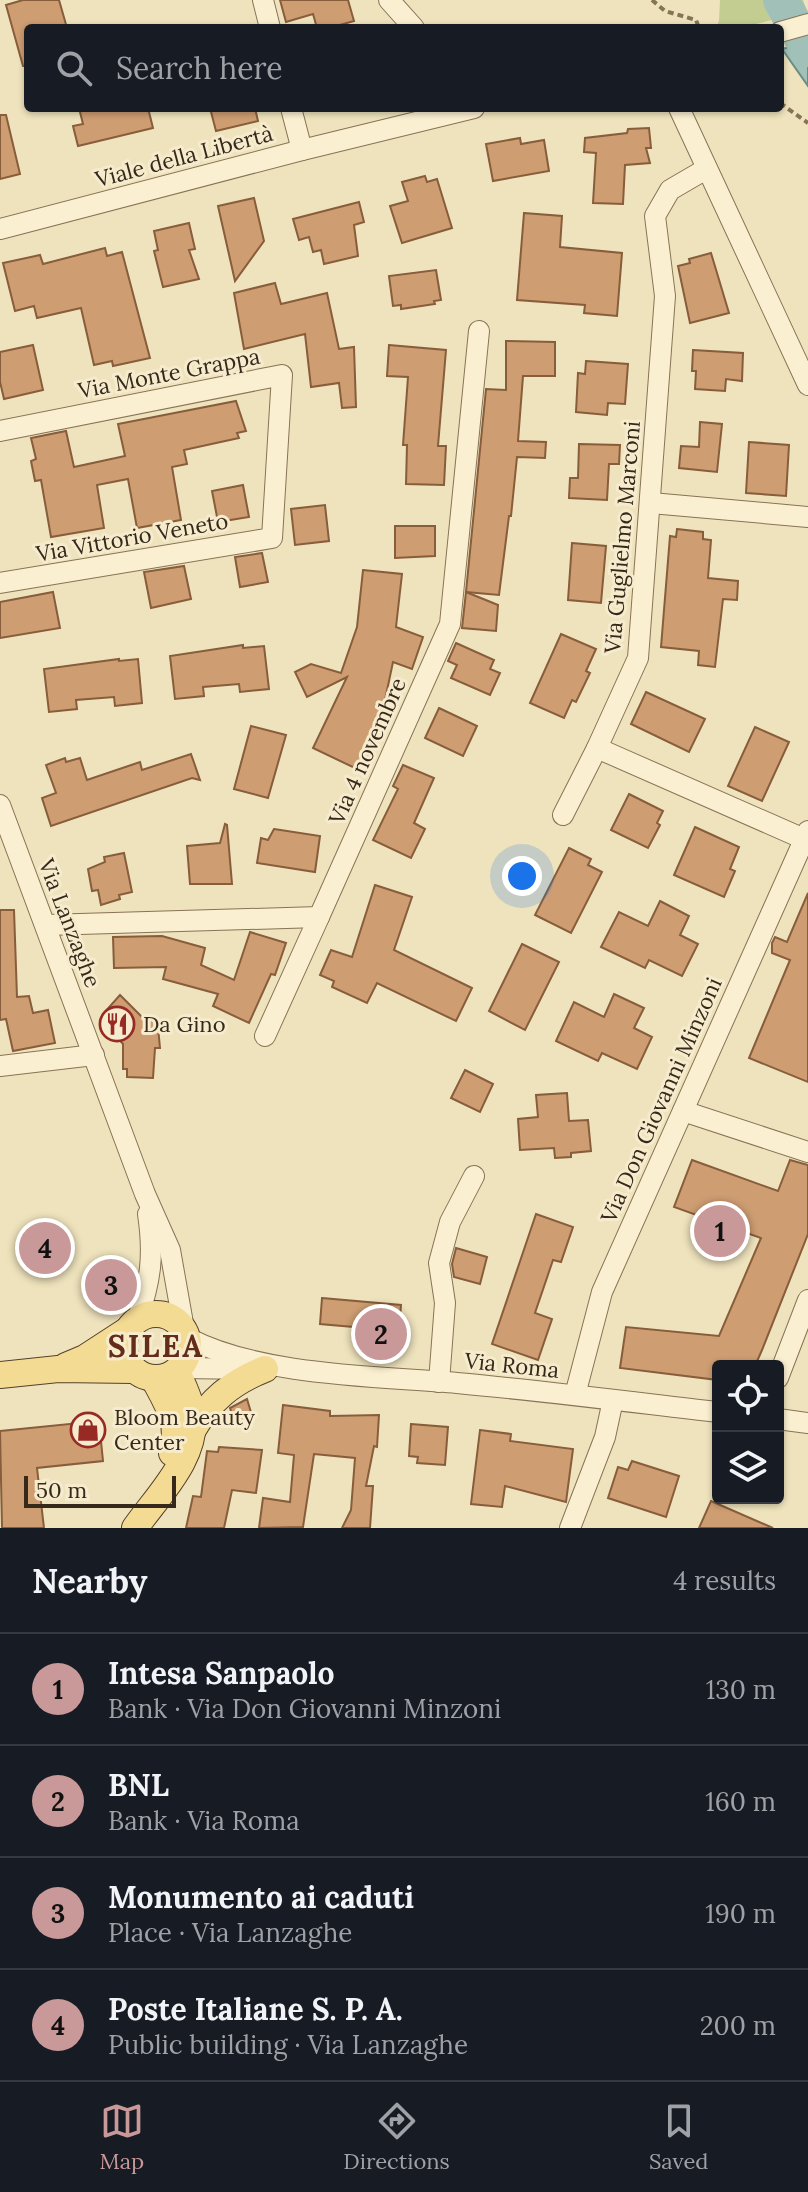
<!DOCTYPE html>
<meta charset="utf-8">
<style>
body{margin:0;font-family:Lora,serif;background:#20242c;color:#f1f3f6}
.controls{position:absolute;right:24px;bottom:24px;display:grid;overflow:hidden;border-radius:8px;box-shadow:0 2px 6px #0004}
.controls button{width:72px;height:72px;display:grid;place-items:center;padding:0;border:0;border-bottom:2px solid #363941;background:#171b24;color:#f1f3f6;font:40px sans-serif}
.scale{position:absolute;left:24px;bottom:20px;width:152px;box-sizing:border-box;padding-left:8px;border:4px solid #36291b;border-top:0;font-size:22px;line-height:28px;white-space:nowrap;color:#36291b;-webkit-text-stroke:6px #f6eccd;paint-order:stroke}
.you{position:absolute;left:522px;top:876px;width:28px;height:28px;margin:-20px;border:6px solid #fff;border-radius:50%;background:#1a73e8;box-shadow:0 0 0 12px #1a73e833}
.badge{display:grid;place-items:center;width:52px;height:52px;border-radius:50%;background:#c89998;color:#111;font-size:26px;font-weight:700}
.pin{position:absolute;translate:-50% -50%;border:4px solid #fff;box-shadow:0 2px 8px #0006}
.list{margin:0;padding:0;list-style:none}
h2{display:flex;justify-content:space-between;align-items:center;height:104px;margin:0;padding:0 32px;font-size:34px}
h2 small{font-size:26px;font-weight:400;color:#9ea1a6}
.list li{display:grid;grid-template-columns:52px 1fr auto;gap:24px;align-items:center;box-sizing:border-box;height:112px;padding:0 32px;border-top:2px solid #363941}
.list b{display:block;font-size:30px;white-space:nowrap}
.list p{margin:0;font-size:26px;white-space:nowrap;color:#9ea1a6}
.list em{font-size:26px;font-style:normal;color:#9ea1a6}
.icon{flex:none;width:44px;height:44px;fill:none;stroke:currentColor;stroke-width:2;stroke-linecap:round;stroke-linejoin:round}
.map{position:relative;flex:none;width:808px;height:1528px;overflow:hidden}
.search{position:absolute;background:#171b24;box-shadow:0 2px 6px #0004;left:24px;right:24px;top:24px;height:88px;display:flex;align-items:center;gap:20px;box-sizing:border-box;padding:0 28px;border-radius:8px;color:#9ea1a6;font-size:30px}
.sheet{height:552px;background:#171b24}
nav{display:flex;justify-content:space-around;align-items:center;box-sizing:border-box;height:112px;border-top:2px solid #363941;background:#171b24;font-size:22px;color:#9ea1a6}
nav a{display:grid;justify-items:center;gap:4px}
nav .on{color:#c89998}
.map>svg:first-child{display:block}
.green{fill:#c3cd91}
.water{fill:#a1c0b8;stroke:#688d86;stroke-width:2}
.lines{fill:none;stroke-linecap:round;stroke-linejoin:round}
.river{stroke:#a1c0b8;stroke-width:36}
.building{fill:#ce9d72;stroke:#875d3b;stroke-width:2}
.minor-casing{stroke:#877356;stroke-width:22}
.major-casing{stroke:#54402b;stroke-width:28}
.path{stroke:#877356;stroke-width:4;stroke-dasharray:6 4;stroke-linecap:butt}
.minor{stroke:#faefd0;stroke-width:20}
.major{stroke:#f4db93;stroke-width:26}
.labels{text-anchor:middle;dominant-baseline:central;stroke-width:6;stroke-linejoin:round;paint-order:stroke}
.street-label{font-size:22px;fill:#36291b;stroke:#f6eccd}
.poi-label{font-size:22px;fill:#36291b;stroke:#f6eccd;text-anchor:start}
.district-label{font-size:30px;font-weight:bold;letter-spacing:2px;fill:#632d19;stroke:#f6eccd}
</style>
<div class="map">
<svg width="808" height="1528" viewBox="0 0 808 1528">
<rect width="100%" height="100%" fill="#efe3bd"/>
<polygon class="green" points="720,0 803,0 807,11 741,28 716,28 719,21"/>
<polygon class="water" points="808,43 808,86 782,49"/>
<g class="lines">
<polyline class="river" points="781,0 808,49"/>
</g>
<g class="building">
<polygon points="23,0 59,0 67,28 28,28 28,66 23,66 6,5"/>
<polygon points="280,0 348,0 354,21 329,28 317,28 313,14 286,22"/>
<polygon points="79,108 148,108 153,128 78,146 73,126 83,124"/>
<polygon points="210,108 255,108 258,121 216,131"/>
<polygon points="0,115 6,115 20,174 0,179"/>
<polygon points="649,128 651,148 646,148 650,163 625,165 623,204 593,203 596,153 584,152 585,138 627,133 628,129"/>
<polygon points="520,138 521,144 544,140 549,171 493,181 486,144"/>
<polygon points="425,176 427,182 437,179 452,228 402,243 390,206 408,201 402,182"/>
<polygon points="254,198 264,241 235,281 218,206"/>
<polygon points="359,202 364,222 354,225 358,256 324,264 321,250 313,252 309,237 299,240 293,219"/>
<polygon points="524,213 562,216 560,247 622,253 617,316 584,313 585,305 517,300"/>
<polygon points="189,223 195,249 189,250 199,279 163,287 154,251 158,250 154,231"/>
<polygon points="105,248 107,256 122,252 150,358 113,366 112,361 94,365 81,308 37,318 34,306 15,311 3,263 40,255 43,264"/>
<polygon points="711,253 729,313 690,323 678,266 690,263 689,259"/>
<polygon points="436,270 441,300 434,301 435,304 401,309 401,305 393,306 389,276"/>
<polygon points="275,283 281,304 327,293 339,349 354,347 356,407 342,408 339,383 311,387 305,334 244,349 234,293"/>
<polygon points="506,341 555,342 555,376 523,376 518,441 546,442 545,458 517,457 511,516 509,516 499,595 466,592 486,389 506,390"/>
<polygon points="33,345 43,390 4,399 0,382 0,352"/>
<polygon points="389,345 446,350 438,446 446,446 444,485 406,484 407,445 403,445 408,377 387,376"/>
<polygon points="693,350 743,353 742,381 726,379 725,391 695,389 696,371 692,371"/>
<polygon points="586,361 628,364 625,404 608,403 607,415 576,412 578,373 585,374"/>
<polygon points="236,401 246,431 237,433 239,438 184,450 187,464 172,467 181,520 137,528 128,479 97,485 104,528 51,537 41,480 35,481 31,461 36,459 31,438 66,431 74,467 125,456 118,424"/>
<polygon points="700,422 722,424 717,472 679,468 681,446 699,447"/>
<polygon points="749,442 789,445 786,496 746,493"/>
<polygon points="579,444 620,445 619,464 609,464 607,500 569,498 570,478 578,478"/>
<polygon points="243,485 249,517 218,522 212,491"/>
<polygon points="325,505 329,541 295,545 291,509"/>
<polygon points="395,526 435,526 435,556 395,558"/>
<polygon points="677,529 703,532 703,539 711,540 708,578 738,581 737,600 723,599 715,667 698,665 699,651 661,647 670,536 676,537"/>
<polygon points="572,543 606,546 601,603 568,600"/>
<polygon points="262,553 268,582 240,587 235,557"/>
<polygon points="184,566 191,599 151,608 144,572"/>
<polygon points="363,570 402,574 396,627 423,637 412,669 393,662 378,733 381,735 369,759 366,757 359,770 313,748 347,677 307,697 295,672 311,664 341,673 357,627"/>
<polygon points="53,592 60,628 0,638 0,602"/>
<polygon points="466,592 498,605 496,631 462,628"/>
<polygon points="561,634 596,649 586,671 590,673 576,702 572,700 564,718 530,703"/>
<polygon points="456,643 494,660 490,669 500,673 490,695 451,678 457,665 448,661"/>
<polygon points="243,645 243,648 264,646 269,689 240,692 239,684 203,687 204,696 175,699 170,656"/>
<polygon points="119,659 119,661 138,659 142,703 115,706 114,697 76,700 77,709 49,712 44,669"/>
<polygon points="646,692 705,719 689,752 631,724"/>
<polygon points="439,708 477,726 463,756 425,738"/>
<polygon points="251,726 286,735 268,798 234,789"/>
<polygon points="755,727 789,742 762,801 728,786"/>
<polygon points="191,754 200,780 192,778 51,826 42,798 56,793 46,765 65,758 66,762 80,758 87,780 140,762 142,770"/>
<polygon points="403,765 434,778 414,823 425,829 411,858 373,840 398,789 393,786"/>
<polygon points="629,794 663,811 657,823 660,825 648,848 611,830"/>
<polygon points="225,824 227,825 232,884 190,884 187,846 220,843"/>
<polygon points="695,827 739,847 730,869 735,871 724,897 674,875"/>
<polygon points="274,829 320,836 315,872 257,863 261,838 268,840"/>
<polygon points="569,848 591,859 588,865 602,872 571,933 535,915"/>
<polygon points="124,853 132,892 119,895 120,899 101,905 98,890 92,891 88,869 105,862 104,857"/>
<polygon points="375,885 412,897 394,950 472,988 456,1021 377,983 367,1003 332,987 334,981 320,975 331,950 352,957"/>
<polygon points="808,893 808,1082 749,1058 790,960 772,953 772,943 775,937 787,942"/>
<polygon points="660,901 689,916 680,935 698,944 682,976 649,960 645,968 601,947 619,912 648,926"/>
<polygon points="0,910 14,910 17,997 29,996 33,1013 48,1010 55,1043 13,1051 6,1019 0,1020"/>
<polygon points="250,932 286,943 275,975 271,974 249,1023 213,1006 218,994 163,979 166,967 114,968 113,937 162,936 205,948 201,965 234,980"/>
<polygon points="522,944 559,962 525,1030 489,1011"/>
<polygon points="614,994 644,1008 634,1028 652,1037 637,1069 602,1053 598,1061 556,1041 574,1002 604,1017"/>
<polygon points="120,995 145,1020 149,1017 158,1027 160,1048 155,1048 153,1078 127,1077 127,1069 123,1069 123,1044 105,1024 108,1020 103,1014"/>
<polygon points="465,1070 493,1084 480,1112 451,1098"/>
<polygon points="567,1093 569,1121 588,1120 591,1151 571,1153 571,1157 555,1158 554,1148 520,1150 518,1119 538,1117 536,1095"/>
<polygon points="692,1160 778,1191 790,1160 808,1165 808,1234 762,1350 755,1366 718,1366 718,1380 620,1368 626,1327 719,1336 761,1238 674,1207"/>
<polygon points="536,1214 573,1227 561,1262 553,1260 535,1313 552,1319 538,1360 492,1344"/>
<polygon points="456,1248 487,1257 480,1284 454,1277 452,1264"/>
<polygon points="322,1298 401,1305 399,1331 320,1324"/>
<polygon points="247,1399 253,1419 235,1424 230,1408"/>
<polygon points="283,1405 330,1411 330,1416 379,1415 377,1447 374,1446 366,1486 373,1486 370,1528 342,1528 351,1510 355,1458 314,1454 303,1527 259,1528 263,1498 290,1502 294,1455 278,1453"/>
<polygon points="99,1421 103,1461 37,1468 44,1528 2,1528 0,1431"/>
<polygon points="411,1424 448,1427 445,1465 417,1463 418,1457 409,1456"/>
<polygon points="480,1430 511,1434 510,1441 573,1449 566,1502 505,1486 502,1507 471,1504"/>
<polygon points="219,1447 262,1450 256,1493 232,1490 224,1528 186,1528 193,1496 201,1497 207,1451 218,1452"/>
<polygon points="632,1461 679,1476 666,1517 608,1498 618,1467 628,1470"/>
<polygon points="711,1501 773,1528 699,1528"/>
</g>
<g class="lines">
<g class="minor-casing">
<g id="minor">
<polyline points="263,0 270,28"/>
<polyline points="389,0 414,28"/>
<polyline points="780,32 808,24"/>
<polyline points="291,108 302,150"/>
<polyline points="679,108 808,385"/>
<polyline points="706,169 670,190 655,216 665,296 638,658 597,748 804,839"/>
<polyline points="0,229 302,150 474,108"/>
<polyline points="0,431 282,375 272,538 0,583"/>
<polyline points="651,503 808,517"/>
<polyline points="0,805 145,1194 170,1250 184,1329"/>
<polyline points="563,815 597,748"/>
<polyline points="46,925 319,917 450,624 479,331"/>
<polyline points="265,1036 319,917"/>
<polyline points="0,1066 94,1055"/>
<polyline points="683,1111 808,1152"/>
<path d="M137 1320C151 1281 154 1255 148 1214"/>
<path d="M188 1338C261 1376 375 1376 457 1383 544 1391 631 1402 718 1412"/>
<polyline points="181,1368 253,1369"/>
<polyline points="778,1378 808,1300"/>
<polyline points="439,1382 445,1303 439,1263 450,1222 474,1176"/>
<polyline points="575,1395 602,1292 808,831"/>
<polyline points="778,1419 808,1423"/>
<polyline points="570,1528 605,1437 613,1400"/>
</g>
</g>
<g class="major-casing">
<g id="major">
<circle cx="156" cy="1346" r="32"/>
<polyline points="66,1366 85,1358 128,1330"/>
<polyline points="0,1375 58,1369 133,1370"/>
<path d="M154 1379C168 1405 181 1424 172 1453"/>
<path d="M192 1431C210 1400 232 1382 265 1369"/>
<path d="M135 1528C158 1495 199 1456 192 1413 190 1399 183 1385 177 1372"/>
</g>
</g>
<g class="path">
<polyline points="652,0 665,11 696,20 699,28"/>
<polyline points="780,103 808,123"/>
</g>
<use href="#minor" class="minor"/>
<use href="#major" class="major"/>
</g>
<defs>
<g id="restaurant-ring" transform="scale(1.8)"><circle r="9.5" fill="#f6eccd" stroke="#972a25" stroke-width="1.5"/><path d="M-5-6h1v4h1v-4h1v4h1v-4h1v5L-1.5 .5V6h-2V.5L-5-1ZM5-6V6H3V1.5H1.5Q1.5-4 5-6Z" fill="#972a25"/></g>
<g id="shop-ring" transform="scale(1.8)"><circle r="9.5" fill="#f6eccd" stroke="#972a25" stroke-width="1.5"/><path d="M-5-2.5h2.3a2.7 3.5 0 0 1 5.4 0H5L5.5 6h-11ZM-1.5-2.5h3a1.5 2.3 0 0 0-3 0Z" fill="#972a25"/></g>
</defs>
<g fill-rule="evenodd">
<use href="#restaurant-ring" x="117" y="1024"/>
<use href="#shop-ring" x="88" y="1430"/>
</g>
<g class="labels">
<g class="street-label">
<text transform="translate(184 156) rotate(-15)">Viale della Libertà</text>
<text transform="translate(169 373) rotate(-11)">Via Monte Grappa</text>
<text transform="translate(132 537) rotate(-10)">Via Vittorio Veneto</text>
<text transform="translate(622 537) rotate(-85)">Via Guglielmo Marconi</text>
<text transform="translate(367 751) rotate(-66)">Via 4 novembre</text>
<text transform="translate(70 923) rotate(69)">Via Lanzaghe</text>
<text transform="translate(661 1100) rotate(-66)">Via Don Giovanni Minzoni</text>
<text transform="translate(512 1365) rotate(6)">Via Roma</text>
</g>
<g class="poi-label">
<text x="143" y="1024">Da Gino</text>
<text x="114" y="1417">Bloom Beauty<tspan x="114" dy="25">Center</tspan></text>
</g>
<g class="district-label">
<text x="156" y="1346">SILEA</text>
</g>
</g>
</svg>
<div class="controls">
<button><svg class="icon" aria-label="locate" viewBox="0 0 24 24"><circle cx="12" cy="12" r="6"/><path d="M12 2v4M12 18v4M2 12h4M18 12h4"/></svg></button>
<button><svg class="icon" aria-label="layers" viewBox="0 0 24 24"><path d="M12 4l9 5-9 5-9-5zM3 14l9 5 9-5"/></svg></button>
</div>
<div class="scale">50 m</div>
<div class="you"></div>
<div class="pin badge" style="left:720px;top:1231px">1</div>
<div class="pin badge" style="left:381px;top:1334px">2</div>
<div class="pin badge" style="left:111px;top:1285px">3</div>
<div class="pin badge" style="left:45px;top:1248px">4</div>
<div class="search"><svg class="icon" aria-label="search" viewBox="0 0 24 24"><circle cx="10" cy="10" r="6"/><path d="M15 15l6 6"/></svg>Search here</div>
</div>
<section class="sheet">
<h2>Nearby<small>4 results</small></h2>
<ul class="list">
<li><span class="badge">1</span><div><b>Intesa Sanpaolo</b><p>Bank · Via Don Giovanni Minzoni</p></div><em>130 m</em></li>
<li><span class="badge">2</span><div><b>BNL</b><p>Bank · Via Roma</p></div><em>160 m</em></li>
<li><span class="badge">3</span><div><b>Monumento ai caduti</b><p>Place · Via Lanzaghe</p></div><em>190 m</em></li>
<li><span class="badge">4</span><div><b>Poste Italiane S. P. A.</b><p>Public building · Via Lanzaghe</p></div><em>200 m</em></li>
</ul>
</section>
<nav>
<a class="on"><svg class="icon" aria-label="map" viewBox="0 0 24 24"><path d="M3 6l6-2 6 2 6-2v14l-6 2-6-2-6 2zM9 4v14M15 6v14"/></svg>Map</a>
<a><svg class="icon" aria-label="directions" viewBox="0 0 24 24"><path d="M12 3l9 9-9 9-9-9zM9 14v-3h6M13 9l2 2-2 2"/></svg>Directions</a>
<a><svg class="icon" aria-label="saved" viewBox="0 0 24 24"><path d="M7 4h10v16l-5-4-5 4z"/></svg>Saved</a>
</nav>
